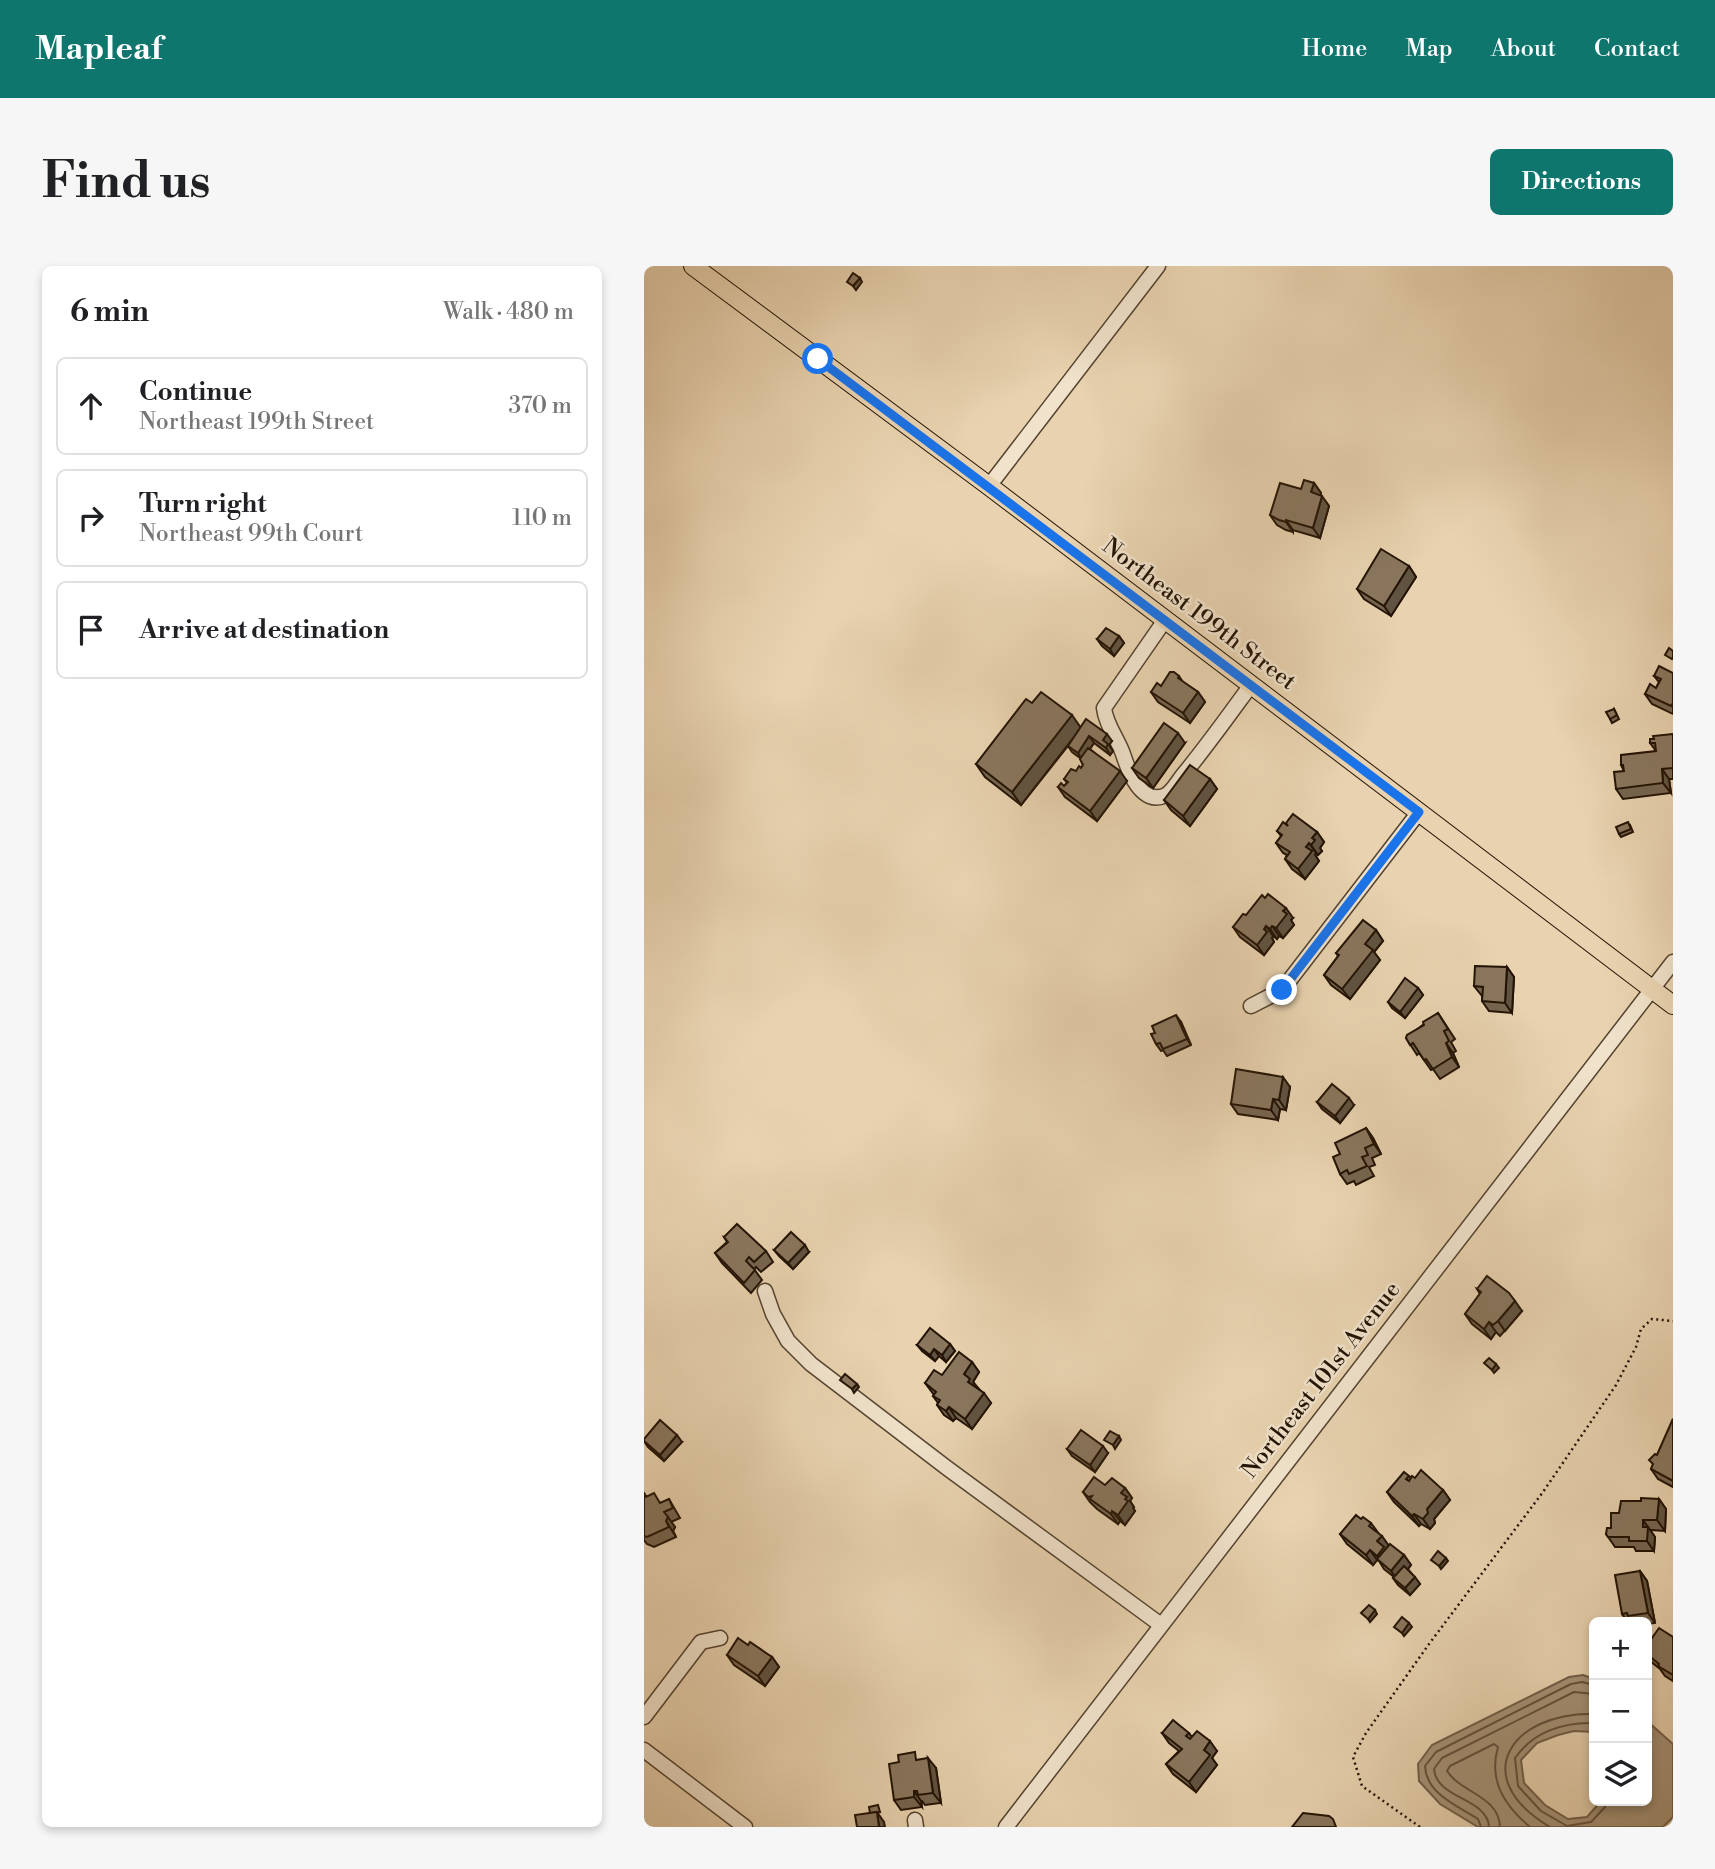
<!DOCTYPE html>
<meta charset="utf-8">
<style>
body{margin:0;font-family:"Libre Bodoni",serif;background:#f6f6f6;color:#202124}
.controls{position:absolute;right:21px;bottom:21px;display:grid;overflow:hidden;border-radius:10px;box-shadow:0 4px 10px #0003}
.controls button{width:63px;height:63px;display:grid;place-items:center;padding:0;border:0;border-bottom:2px solid #e0e0e0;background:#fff;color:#202124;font:35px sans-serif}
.stop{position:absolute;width:21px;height:21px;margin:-16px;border:5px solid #1a73e8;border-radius:50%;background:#fff}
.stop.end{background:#1a73e8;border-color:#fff;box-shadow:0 2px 7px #0008}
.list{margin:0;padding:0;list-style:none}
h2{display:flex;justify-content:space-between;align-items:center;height:91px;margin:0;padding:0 28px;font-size:30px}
h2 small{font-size:23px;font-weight:400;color:#757577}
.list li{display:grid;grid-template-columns:46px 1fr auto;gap:21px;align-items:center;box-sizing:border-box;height:98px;margin:0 14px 14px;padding:0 14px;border:2px solid #e0e0e0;border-radius:10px}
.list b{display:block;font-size:26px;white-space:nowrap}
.list p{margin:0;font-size:23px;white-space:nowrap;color:#757577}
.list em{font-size:23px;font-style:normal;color:#757577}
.icon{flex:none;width:38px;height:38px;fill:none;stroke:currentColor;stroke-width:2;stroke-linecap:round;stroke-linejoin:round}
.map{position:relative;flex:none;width:1029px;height:1561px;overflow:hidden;border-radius:10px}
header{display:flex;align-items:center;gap:42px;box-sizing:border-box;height:98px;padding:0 35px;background:#0f766e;color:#fff}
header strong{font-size:33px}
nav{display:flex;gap:38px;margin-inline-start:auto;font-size:24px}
.intro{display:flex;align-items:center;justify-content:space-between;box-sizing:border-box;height:168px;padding:0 42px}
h1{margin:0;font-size:49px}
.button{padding:18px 32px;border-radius:10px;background:#0f766e;color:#fff;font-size:24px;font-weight:700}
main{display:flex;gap:42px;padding:0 42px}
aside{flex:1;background:#fff;border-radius:10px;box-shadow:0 4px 10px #0003}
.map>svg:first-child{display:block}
.water{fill:#a59175;stroke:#715f48;stroke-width:2}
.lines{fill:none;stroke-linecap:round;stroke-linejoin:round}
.shore{stroke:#64523c;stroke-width:2}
.minor-casing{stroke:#54432f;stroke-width:17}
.major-casing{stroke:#231304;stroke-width:20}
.path{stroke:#231304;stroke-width:2.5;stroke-dasharray:2 3.5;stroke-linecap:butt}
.minor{stroke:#f0e2cb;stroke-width:14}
.major{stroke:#e8d2af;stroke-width:18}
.wall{fill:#766550;stroke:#231304;stroke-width:2}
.shaded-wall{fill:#605341;stroke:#231304;stroke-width:2}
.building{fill:#89765d;stroke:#231304;stroke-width:2}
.route{stroke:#1a73e8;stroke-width:9}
.labels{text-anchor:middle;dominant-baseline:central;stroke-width:5;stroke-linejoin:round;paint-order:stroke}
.street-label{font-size:23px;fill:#231304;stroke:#f0e2cb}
</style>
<header>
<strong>Mapleaf</strong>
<nav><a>Home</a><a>Map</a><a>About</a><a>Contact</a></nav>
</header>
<div class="intro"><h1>Find us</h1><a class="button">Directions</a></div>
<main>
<aside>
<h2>6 min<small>Walk · 480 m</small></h2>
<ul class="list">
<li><svg class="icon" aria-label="ahead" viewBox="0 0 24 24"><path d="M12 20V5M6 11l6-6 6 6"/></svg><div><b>Continue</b><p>Northeast 199th Street</p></div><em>370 m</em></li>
<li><svg class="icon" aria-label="right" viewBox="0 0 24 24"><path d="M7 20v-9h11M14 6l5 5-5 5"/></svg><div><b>Turn right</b><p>Northeast 99th Court</p></div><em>110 m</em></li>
<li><svg class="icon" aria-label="arrive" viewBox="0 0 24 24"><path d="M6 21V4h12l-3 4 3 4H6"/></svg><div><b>Arrive at destination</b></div></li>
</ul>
</aside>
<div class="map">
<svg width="1029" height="1561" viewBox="0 0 1029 1561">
<rect width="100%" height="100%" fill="#e8d2af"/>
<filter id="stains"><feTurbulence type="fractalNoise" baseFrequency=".00286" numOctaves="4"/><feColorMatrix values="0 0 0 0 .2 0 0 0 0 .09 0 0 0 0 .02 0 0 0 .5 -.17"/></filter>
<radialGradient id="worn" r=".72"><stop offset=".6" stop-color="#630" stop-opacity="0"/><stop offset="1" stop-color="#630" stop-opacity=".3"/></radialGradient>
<polygon class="water" points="939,1409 950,1413 950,1466 930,1465 914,1469 893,1477 877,1494 880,1517 901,1539 924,1553 943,1551 957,1535 1003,1535 1003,1455 1029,1478 1029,1551 1019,1561 834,1561 796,1538 775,1515 774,1498 788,1479 925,1411"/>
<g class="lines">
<g class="shore">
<path d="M950 1457C919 1456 889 1466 871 1492L874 1520 897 1545 923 1560 947 1556 961 1541 962 1535"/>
<path d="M837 1561 834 1553C814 1540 782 1528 781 1500L792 1486 927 1418 938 1416 950 1419"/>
<path d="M845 1561C844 1532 792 1533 790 1503L798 1492 930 1426 950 1428"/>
<path d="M856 1561C855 1530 817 1527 803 1505L806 1500 850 1478 854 1481C844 1515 861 1540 886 1561"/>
<path d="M906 1561C822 1511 868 1446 950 1448"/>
</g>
<g class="minor-casing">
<g id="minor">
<polyline points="345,220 514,0"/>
<path d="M521 354 460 442C462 460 475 474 480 491 485 506 498 541 522 529 529 525 534 515 539 509 563 480 585 449 607 419"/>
<polyline points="607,740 638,724 775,546"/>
<polyline points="121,1025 129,1048 144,1075 167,1098 303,1202 517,1359"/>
<polyline points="0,1451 57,1376 76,1372"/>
<polyline points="0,1484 101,1561"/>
<polyline points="271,1554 272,1561"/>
<polyline points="362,1561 1029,696"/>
</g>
</g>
<g class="major-casing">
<polyline id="major" points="49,0 345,220 1029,739"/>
</g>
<polyline class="path" points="776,1561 718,1520 709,1491 722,1467 785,1378 899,1226 972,1119 992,1081 997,1063 1008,1053 1029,1055"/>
<use href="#minor" class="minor"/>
<use href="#major" class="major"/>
</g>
<g class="wall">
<polygon points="670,217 677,227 676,229 685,240 676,272 649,264 649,266 642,264 633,259 626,249 657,223"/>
<polygon points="765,300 772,311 747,350 720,333 713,323"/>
<polygon points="475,370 480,377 470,390 458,380 453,373"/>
<polygon points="1029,407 1029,448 1008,438 1001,428 1012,422 1015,416 1010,410"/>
<polygon points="535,410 539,416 554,426 561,436 546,457 514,436 507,426"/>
<polygon points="970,443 975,453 968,457 966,453"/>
<polygon points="436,461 468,475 465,479 469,485 466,489 450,477 446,483 483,515 453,555 421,531 414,521 420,520 423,517 420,513 437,502 439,499 436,492 428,486 424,480 377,539 341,511 332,498"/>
<polygon points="1029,468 1029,513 1025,513 1027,527 979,533 972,523 980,505 977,499 1012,485 1006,477"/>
<polygon points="541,477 509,522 495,512 488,502"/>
<polygon points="566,513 573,523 546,560 527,544 520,534"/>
<polygon points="986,559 989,566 977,571 975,568"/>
<polygon points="644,560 673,566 680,576 676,582 678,585 674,589 672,587 671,589 675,595 661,613 648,603 641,593 643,589 639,587 632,577 637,570 633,565"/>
<polygon points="602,649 649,652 647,654 650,659 639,672 635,670 633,673 629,670 628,672 630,676 620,689 596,671 589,661"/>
<polygon points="732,664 739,675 730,686 736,694 706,733 687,719 680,709 694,690 692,687"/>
<polygon points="863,701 870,711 868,747 845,745 838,735 838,730 830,720"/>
<polygon points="774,722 779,729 761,752 748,742 744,736"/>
<polygon points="794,747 811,773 807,776 812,785 809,787 815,801 796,813 789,803 787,804 775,787 773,789 762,772"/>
<polygon points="537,756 547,779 523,790 519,784 517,785 512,778"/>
<polygon points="646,821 642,844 636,843 634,854 594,848 587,838"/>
<polygon points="673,836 710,839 696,857 678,843"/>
<polygon points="722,862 729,872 737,888 728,892 731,899 725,901 730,910 712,919 710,915 703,918 696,908 696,888"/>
<polygon points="80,971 122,985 129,996 117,1006 112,1001 110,1003 118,1014 107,1027 78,997 71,987 83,976"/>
<polygon points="130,984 165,986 149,1003 135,990"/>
<polygon points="833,1023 878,1045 856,1070 852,1066 847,1073 828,1058 821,1048 836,1028"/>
<polygon points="306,1078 311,1085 302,1096 295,1090 291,1095 278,1085 273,1079"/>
<polygon points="328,1096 335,1106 329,1116 347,1137 328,1163 312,1152 309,1155 300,1149 293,1139 294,1137 289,1130 290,1129 281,1117"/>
<polygon points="1029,1153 1029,1221 1014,1213 1007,1203"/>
<polygon points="0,1175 38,1176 20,1195 4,1181"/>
<polygon points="423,1183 464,1187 451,1206 428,1190"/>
<polygon points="765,1210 767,1212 771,1212 799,1224 806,1234 790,1253 791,1257 786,1263 777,1258 775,1260 750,1236 743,1226"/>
<polygon points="461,1219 481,1222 488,1232 486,1235 490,1241 489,1242 491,1245 481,1259 476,1255 474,1258 453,1243 446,1236 439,1226"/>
<polygon points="0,1227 2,1230 17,1237 25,1233 36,1252 27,1256 31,1261 29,1265 32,1271 10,1281 3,1278 0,1274"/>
<polygon points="1015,1233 1022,1243 1021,1265 1006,1264 1011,1271 1010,1285 992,1285 990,1281 971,1281 969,1278 962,1268 967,1262 975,1247 997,1235"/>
<polygon points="717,1253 727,1257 744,1280 760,1289 767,1299 764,1303 776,1318 766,1329 754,1319 749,1312 750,1311 740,1303 735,1295 733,1294 729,1299 703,1278 696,1268"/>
<polygon points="996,1305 1003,1315 1011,1357 1003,1358 1003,1356 984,1356 978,1348"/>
<polygon points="1029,1371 1029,1415 1021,1410 1016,1403 1006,1395 1003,1390 1003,1379"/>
<polygon points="104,1379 128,1391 135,1401 121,1420 90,1399 83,1389"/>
<polygon points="518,1467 545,1467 548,1471 573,1485 568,1492 573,1499 552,1526 529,1508 522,1498 535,1485 525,1477"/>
<polygon points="276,1494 292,1502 297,1537 281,1539 278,1535 277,1535 278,1541 257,1544 250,1534"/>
</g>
<g class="shaded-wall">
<polygon points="216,12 218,16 212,24 209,20"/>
<polygon points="670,217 677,227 674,236 667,226"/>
<polygon points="678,230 685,240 676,272 669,262"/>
<polygon points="642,254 649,264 649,266 642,256"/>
<polygon points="765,300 772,311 747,350 740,340"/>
<polygon points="475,370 480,377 470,390 466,383"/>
<polygon points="554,426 561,436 546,457 539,447"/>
<polygon points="428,449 437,462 377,539 368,526"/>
<polygon points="534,467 541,477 509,522 502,512"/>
<polygon points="463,468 468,475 465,479 469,485 466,489 462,482 459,474"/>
<polygon points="445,470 450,477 438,494 434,487"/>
<polygon points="1018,503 1025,513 1027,527 1019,517"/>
<polygon points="476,505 483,515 453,555 446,545"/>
<polygon points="566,513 573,523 546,560 539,550"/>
<polygon points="673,566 680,576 676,582 678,585 674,589 667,579 668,572"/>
<polygon points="665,577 672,587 671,589 675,595 661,613 654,603 662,581"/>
<polygon points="642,642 649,652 647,654 650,659 639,672 632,662 639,645"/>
<polygon points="622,660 629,670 628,672 630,676 620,689 613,679"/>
<polygon points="628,660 635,670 633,673 626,663"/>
<polygon points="732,664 739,675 730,686 736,694 706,733 698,723 721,678"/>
<polygon points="863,701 870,711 868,747 861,737"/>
<polygon points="774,722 779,729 761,752 756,746"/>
<polygon points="532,749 537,756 547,779 543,773"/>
<polygon points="802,777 809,787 815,801 808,791"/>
<polygon points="639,811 646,821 642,844 635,834"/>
<polygon points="705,832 710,839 696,857 691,850"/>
<polygon points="629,833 636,843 634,854 627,844"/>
<polygon points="722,862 729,872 737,888 730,878"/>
<polygon points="161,979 165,986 149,1003 144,997"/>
<polygon points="871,1035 878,1045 861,1065 854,1055"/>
<polygon points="845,1056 852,1066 847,1073 840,1063"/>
<polygon points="306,1078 311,1085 302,1096 298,1089"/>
<polygon points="290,1083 295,1090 291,1095 286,1089"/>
<polygon points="328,1096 335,1106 329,1116 334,1123 331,1126 320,1108"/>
<polygon points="852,1098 855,1102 850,1107 848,1104"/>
<polygon points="213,1118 215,1121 210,1127 208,1123"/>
<polygon points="340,1127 347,1137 328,1163 321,1153"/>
<polygon points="305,1141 312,1152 309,1155 302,1145"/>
<polygon points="33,1169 38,1176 20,1195 16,1189"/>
<polygon points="475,1170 477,1174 471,1183 469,1179"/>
<polygon points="459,1180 464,1187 451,1206 446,1199"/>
<polygon points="481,1222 488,1232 486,1235 490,1241 489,1242 491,1245 481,1259 474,1249 477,1227"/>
<polygon points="799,1224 806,1234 790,1253 791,1257 786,1263 779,1253 783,1243"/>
<polygon points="1015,1233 1022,1243 1021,1265 1013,1254"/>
<polygon points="468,1245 476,1255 474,1258 467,1248"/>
<polygon points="770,1248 777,1258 775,1260 768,1250"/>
<polygon points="24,1251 31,1261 29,1265 32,1271 22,1255"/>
<polygon points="999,1254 1011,1271 1010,1285 1003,1275 999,1261"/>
<polygon points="738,1270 745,1280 738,1297 733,1290 733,1275"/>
<polygon points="726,1284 733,1294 729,1299 722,1289"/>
<polygon points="760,1289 767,1299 754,1315 747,1305"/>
<polygon points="802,1292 804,1295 797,1303 795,1300"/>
<polygon points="996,1305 1003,1315 1011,1357 1004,1347"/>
<polygon points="771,1311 776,1318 766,1329 761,1322"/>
<polygon points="731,1344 733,1348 726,1356 724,1353"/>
<polygon points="765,1357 768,1361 760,1370 758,1367"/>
<polygon points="128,1391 135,1401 121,1420 114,1410"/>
<polygon points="566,1475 573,1485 568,1492 573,1499 552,1526 545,1516 560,1484"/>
<polygon points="284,1492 292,1502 297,1537 289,1527"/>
<polygon points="270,1525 277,1535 278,1541 270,1531"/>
<polygon points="233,1546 240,1556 241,1561 235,1561"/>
</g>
<g class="building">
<polygon points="209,7 216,12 209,20 203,16"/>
<polygon points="660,214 670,217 667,226 678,230 669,262 642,254 642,256 635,254 626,249 636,217 657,223"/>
<polygon points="737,283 765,300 740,340 713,323"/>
<polygon points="462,362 475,370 466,383 453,373"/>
<polygon points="1025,382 1029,385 1029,391 1028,393 1021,389"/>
<polygon points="1015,400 1029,407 1029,437 1027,440 1001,428 1006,418 1012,422 1017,413 1010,410"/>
<polygon points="526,406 530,406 535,410 534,412 554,426 539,447 507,426 513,417 517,420"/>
<polygon points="397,426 428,449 368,526 332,498 382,433 388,437"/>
<polygon points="970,443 973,449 966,453 962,446"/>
<polygon points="442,453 463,468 459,474 464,478 462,482 445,470 434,487 424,480"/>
<polygon points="520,457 534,467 502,512 488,502"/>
<polygon points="1029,468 1029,502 1018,503 1019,517 972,523 970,506 980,505 979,499 977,499 977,489 1012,485 1011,477 1006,477 1006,473 1010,473 1009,470"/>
<polygon points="444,482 476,505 446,545 414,521 417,517 420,520 424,516 420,513 427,503 432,505 435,500 437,502 439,499 436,493"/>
<polygon points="546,499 566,513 539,550 520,534"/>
<polygon points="649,548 673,566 668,572 671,574 667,579 665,577 662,581 668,585 654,603 641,593 646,586 632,577 638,569 633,565 639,556 644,560 642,557"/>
<polygon points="984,556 987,563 975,568 972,561"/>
<polygon points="624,628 642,642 639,645 643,648 632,662 628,660 626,663 622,660 620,663 623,666 613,679 589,661 599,648 602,649 618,629 621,632"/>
<polygon points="719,654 732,664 721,678 729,684 698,723 680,709 695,689 692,687"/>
<polygon points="831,700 863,701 861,737 838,735 839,721 830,720"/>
<polygon points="761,712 774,722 756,746 744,736"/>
<polygon points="794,747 804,763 800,765 805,775 802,777 808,791 789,803 782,793 780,794 769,777 766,779 762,772 763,769 780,759 779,756"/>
<polygon points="532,749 543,773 519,783 516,777 512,778 507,768 511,767 508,760"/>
<polygon points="592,803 639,811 635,834 629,833 627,844 587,838"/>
<polygon points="688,818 705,832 691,850 673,836"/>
<polygon points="722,862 730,878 721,882 724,889 718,891 723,900 705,908 703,904 696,908 689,891 696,888 691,877"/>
<polygon points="93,958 122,985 110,996 105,991 102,995 111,1004 100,1017 71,987 84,976 80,971"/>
<polygon points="147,966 161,979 144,997 130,984"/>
<polygon points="843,1010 865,1027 871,1035 854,1055 849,1059 845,1056 840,1063 821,1048 837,1026 833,1023"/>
<polygon points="286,1062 306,1078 298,1089 290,1083 286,1089 273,1079"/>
<polygon points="315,1086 328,1096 320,1108 326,1113 324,1116 340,1127 321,1153 305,1141 302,1145 293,1139 296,1134 289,1130 292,1126 281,1117 290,1104 298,1109"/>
<polygon points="845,1092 852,1098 848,1104 840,1097"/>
<polygon points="201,1108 213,1118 208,1123 196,1114"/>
<polygon points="1029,1153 1029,1215 1007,1203 1009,1198 1005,1194 1011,1188 1013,1189"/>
<polygon points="16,1154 33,1169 16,1189 0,1175 0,1173"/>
<polygon points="437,1164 459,1180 446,1199 423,1183"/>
<polygon points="466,1165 475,1170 469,1179 460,1174"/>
<polygon points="777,1204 799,1224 783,1243 784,1247 779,1253 770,1248 768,1250 743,1226 760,1206 765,1210 762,1213 765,1215 768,1210 771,1212"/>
<polygon points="450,1211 461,1219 468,1212 481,1222 477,1227 483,1231 481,1233 484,1235 474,1249 468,1245 467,1248 446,1233 448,1230 444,1231 439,1226"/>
<polygon points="0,1227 2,1231 10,1227 16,1237 25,1233 29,1242 20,1246 24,1251 22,1255 25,1261 3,1271 0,1270"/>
<polygon points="997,1232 1015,1233 1013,1254 999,1254 999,1261 1004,1261 1003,1275 985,1275 985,1271 964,1271 962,1268 963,1262 967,1262 967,1247 975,1247 977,1235 997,1235"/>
<polygon points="712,1249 717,1253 719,1251 727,1257 725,1260 738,1270 733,1275 740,1281 733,1290 726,1284 722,1289 696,1268"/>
<polygon points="746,1278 760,1289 747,1305 733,1293"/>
<polygon points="794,1285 802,1292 795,1300 787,1294"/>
<polygon points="760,1300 771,1311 761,1322 749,1312"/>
<polygon points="996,1305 1004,1347 984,1350 983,1347 978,1348 971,1309"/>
<polygon points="725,1339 731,1344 724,1353 717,1347"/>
<polygon points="758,1351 765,1357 758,1367 750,1361"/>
<polygon points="1015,1362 1029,1371 1029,1409 1014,1400 1015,1398 1003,1388 1003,1379"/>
<polygon points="94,1372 104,1379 106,1376 128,1391 114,1410 83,1389"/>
<polygon points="529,1454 545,1467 542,1470 546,1473 553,1465 566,1475 560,1484 566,1489 545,1516 522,1498 538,1483 518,1467"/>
<polygon points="271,1486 272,1494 284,1492 289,1527 274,1529 273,1525 270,1525 270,1531 250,1534 245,1498 255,1496 254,1489"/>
<polygon points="234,1539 236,1546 226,1547 225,1541"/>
<polygon points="233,1546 235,1561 213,1561 211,1549"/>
<polygon points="659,1547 685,1550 689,1553 692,1561 648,1561"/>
</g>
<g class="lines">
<polyline class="route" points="174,93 775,546 638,724"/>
</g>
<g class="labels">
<g class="street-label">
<text transform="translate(555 348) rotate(37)">Northeast 199th Street</text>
<text transform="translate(677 1114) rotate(-52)">Northeast 101st Avenue</text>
</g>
</g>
<rect width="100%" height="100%" filter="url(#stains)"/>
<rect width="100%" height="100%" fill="url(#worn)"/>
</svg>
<div class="controls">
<button>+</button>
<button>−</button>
<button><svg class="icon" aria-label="layers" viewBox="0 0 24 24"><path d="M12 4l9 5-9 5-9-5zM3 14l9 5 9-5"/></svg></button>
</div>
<div class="stop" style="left:174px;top:93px"></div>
<div class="stop end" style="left:638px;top:724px"></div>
</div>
</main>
